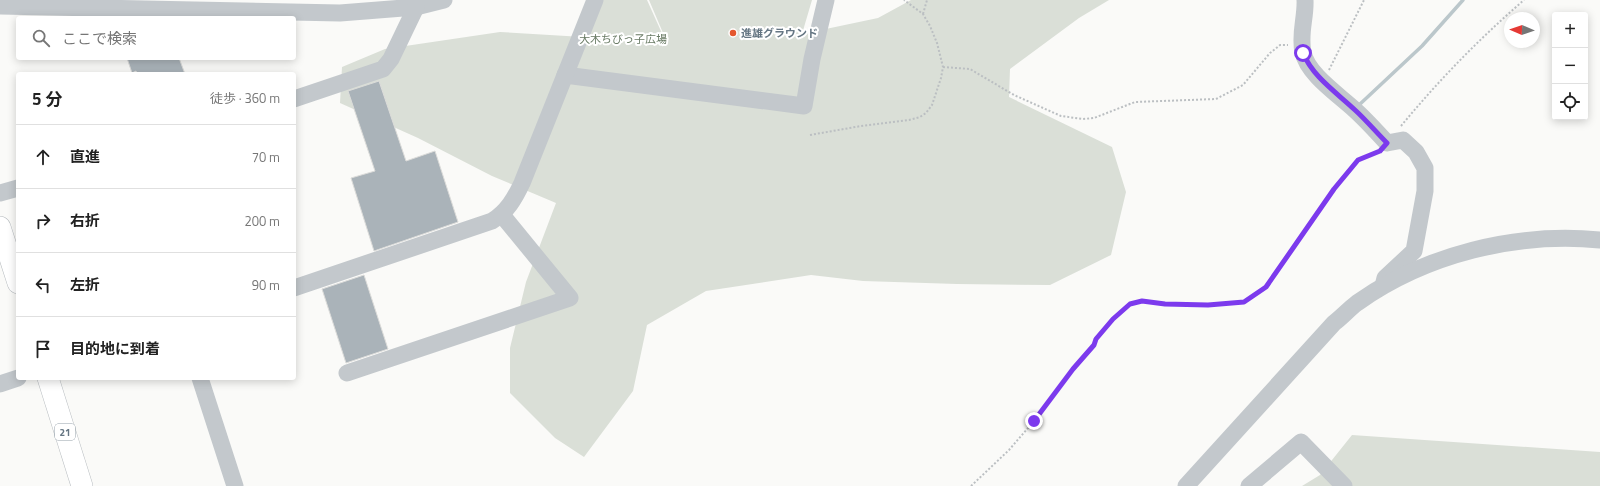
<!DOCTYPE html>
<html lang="ja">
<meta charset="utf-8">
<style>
body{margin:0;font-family:"Titillium Web","Noto Sans JP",sans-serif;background:#f6f6f6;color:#222}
.controls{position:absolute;right:12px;top:12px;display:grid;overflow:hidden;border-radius:4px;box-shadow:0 2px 10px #0003}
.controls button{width:36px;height:36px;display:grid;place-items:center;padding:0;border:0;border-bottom:1px solid #e0e0e0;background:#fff;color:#222;font:20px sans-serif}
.compass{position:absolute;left:1504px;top:12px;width:36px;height:36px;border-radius:50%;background:#fff;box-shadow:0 2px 10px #0003;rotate:272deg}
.stop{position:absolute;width:12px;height:12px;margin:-9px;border:3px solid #7c3aed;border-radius:50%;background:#fff}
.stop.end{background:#7c3aed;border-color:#fff;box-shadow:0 1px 4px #0008}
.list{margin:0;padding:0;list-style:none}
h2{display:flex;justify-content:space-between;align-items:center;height:52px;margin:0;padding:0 16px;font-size:17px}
h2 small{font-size:13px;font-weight:400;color:#767676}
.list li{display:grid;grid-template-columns:26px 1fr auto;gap:12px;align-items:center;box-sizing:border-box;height:64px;padding:0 16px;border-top:1px solid #e0e0e0}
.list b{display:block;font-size:15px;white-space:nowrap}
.list em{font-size:13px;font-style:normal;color:#767676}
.icon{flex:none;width:22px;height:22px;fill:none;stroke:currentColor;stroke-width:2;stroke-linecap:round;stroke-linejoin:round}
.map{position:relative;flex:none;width:1600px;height:486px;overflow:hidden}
.search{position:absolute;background:#fff;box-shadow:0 2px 10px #0003;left:16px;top:16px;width:280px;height:44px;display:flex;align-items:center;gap:10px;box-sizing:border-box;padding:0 14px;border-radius:4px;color:#767676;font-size:15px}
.panel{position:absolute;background:#fff;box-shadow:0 2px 10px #0003;left:16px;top:72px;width:280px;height:308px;border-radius:4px}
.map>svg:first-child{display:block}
.green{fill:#dadfd7}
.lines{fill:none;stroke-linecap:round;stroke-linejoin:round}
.stream{stroke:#bbc7cb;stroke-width:3.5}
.building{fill:#aab3b9;stroke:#dcdcda}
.major-casing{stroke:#b5babe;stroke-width:22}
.path{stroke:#bbbfc2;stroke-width:2;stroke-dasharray:2 2;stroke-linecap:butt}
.minor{stroke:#c3c8cc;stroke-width:17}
.major{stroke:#fff;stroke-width:21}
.route{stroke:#7c3aed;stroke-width:5}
.poi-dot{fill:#e4572e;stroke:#fff;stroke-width:1.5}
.labels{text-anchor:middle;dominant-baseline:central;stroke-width:4;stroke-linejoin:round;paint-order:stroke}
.shield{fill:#fff;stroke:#939fa8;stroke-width:1}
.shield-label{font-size:10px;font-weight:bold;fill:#657683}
.poi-label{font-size:11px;font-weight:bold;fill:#657683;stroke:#fff;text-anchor:start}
.park-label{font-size:11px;fill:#687a64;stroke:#fff}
</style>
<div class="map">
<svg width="1600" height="486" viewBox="0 0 1600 486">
<rect width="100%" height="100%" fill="#fafaf8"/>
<g class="green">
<polygon points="598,0 647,0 665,40 666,40 649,0 812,0 802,34 878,18 911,0 1109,0 1079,18 1010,69 1009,97 1112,147 1126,192 1111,255 1050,285 957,284 863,281 811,275 706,291 647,325 633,391 584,457 555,438 510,393 510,348 526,282 556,203 492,176 418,138 340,103 342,67 385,49 500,32 583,37"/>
<polygon points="1352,435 1600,452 1600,486 1302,486 1320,475"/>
</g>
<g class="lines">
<polyline class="stream" points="1359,105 1422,46 1463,0"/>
</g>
<g class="building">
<polygon points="127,58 179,58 185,74 137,74 136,71 132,73"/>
<polygon points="379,81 406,161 435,151 458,222 374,251 351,178 375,171 348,91"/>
<polygon points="364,275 388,349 346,363 322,289"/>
</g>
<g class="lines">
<g class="major-casing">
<g id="major">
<polyline points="0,227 18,283"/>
<polyline points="48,378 82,486"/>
</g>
</g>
<g class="path">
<polyline points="923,14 927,0"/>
<polyline points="943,67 970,69 1014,95 1061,116 1083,119 1094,118 1135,102 1216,99 1243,85 1270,53 1280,45 1288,45"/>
<polyline points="1329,70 1364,0"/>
<path d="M1401 126C1439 80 1479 39 1524 0"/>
<polyline points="810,135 861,126 909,120 920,117 926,113 932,105 941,78 943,67 937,43 930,26 923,14 904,0"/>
<polyline points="971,486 1009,450 1034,421 1073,369 1094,345 1097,339 1113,319 1130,304 1142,301 1165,304 1208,305 1244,302 1266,287 1334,189 1358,160 1376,152"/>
</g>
<g class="minor">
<path d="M1305 0C1306 17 1299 34 1303 52 1307 74 1339 95 1355 110 1366 120 1377 132 1387 143L1403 140 1416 152 1425 168V191L1414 251 1385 278 1384 282"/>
<polyline points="0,6 340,13 416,7 444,0"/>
<polyline points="565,75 804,106 812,59 826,0"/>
<polyline points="294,99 383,69 391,59 416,7"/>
<polyline points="0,193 18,188"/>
<path d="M294 288 492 221C507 212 515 198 522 183L595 0"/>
<polyline points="347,373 570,298 502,215"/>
<polyline points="200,378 235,486"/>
<polyline points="0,384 18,378"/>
<path d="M1186 486 1334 323C1342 317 1349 309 1357 303 1426 254 1516 232 1600 240"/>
<polyline points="1249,486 1301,442 1344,486"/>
</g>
<use href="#major" class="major"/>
</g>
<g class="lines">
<path class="route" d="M1034 421 1073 369 1094 345 1096 339 1113 319 1130 304 1142 301 1165 304 1208 305 1244 302 1266 287 1334 189 1358 160 1380 151 1387 143C1376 132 1366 120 1355 110 1336 92 1313 77 1303 53"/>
</g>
<circle class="poi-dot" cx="733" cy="33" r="4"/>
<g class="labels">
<rect class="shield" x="55" y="424" width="20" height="16" rx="3"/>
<g class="shield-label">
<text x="65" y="432">21</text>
</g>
<g class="poi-label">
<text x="741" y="33">進雄グラウンド</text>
</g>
<g class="park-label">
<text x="623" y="39">大木ちびっ子広場</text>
</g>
</g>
</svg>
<div class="controls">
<button>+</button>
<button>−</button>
<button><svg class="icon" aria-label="locate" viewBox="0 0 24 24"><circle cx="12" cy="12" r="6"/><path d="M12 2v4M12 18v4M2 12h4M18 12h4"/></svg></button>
</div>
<svg class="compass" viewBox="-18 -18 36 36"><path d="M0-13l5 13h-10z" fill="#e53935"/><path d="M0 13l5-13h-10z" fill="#767676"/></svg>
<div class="stop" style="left:1303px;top:53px"></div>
<div class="stop end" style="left:1034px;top:421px"></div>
<div class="search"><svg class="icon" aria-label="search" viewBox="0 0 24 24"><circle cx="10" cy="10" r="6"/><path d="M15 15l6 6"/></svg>ここで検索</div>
<section class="panel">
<h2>5 分<small>徒歩 · 360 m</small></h2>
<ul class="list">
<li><svg class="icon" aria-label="ahead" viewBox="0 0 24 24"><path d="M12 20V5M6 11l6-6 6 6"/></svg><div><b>直進</b></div><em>70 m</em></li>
<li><svg class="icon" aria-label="right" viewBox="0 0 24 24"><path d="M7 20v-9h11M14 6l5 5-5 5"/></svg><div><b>右折</b></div><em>200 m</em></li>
<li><svg class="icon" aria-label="left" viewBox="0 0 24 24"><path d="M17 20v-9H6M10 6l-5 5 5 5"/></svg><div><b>左折</b></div><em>90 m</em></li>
<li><svg class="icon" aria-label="arrive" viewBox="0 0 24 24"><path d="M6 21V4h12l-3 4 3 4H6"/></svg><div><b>目的地に到着</b></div></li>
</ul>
</section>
</div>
